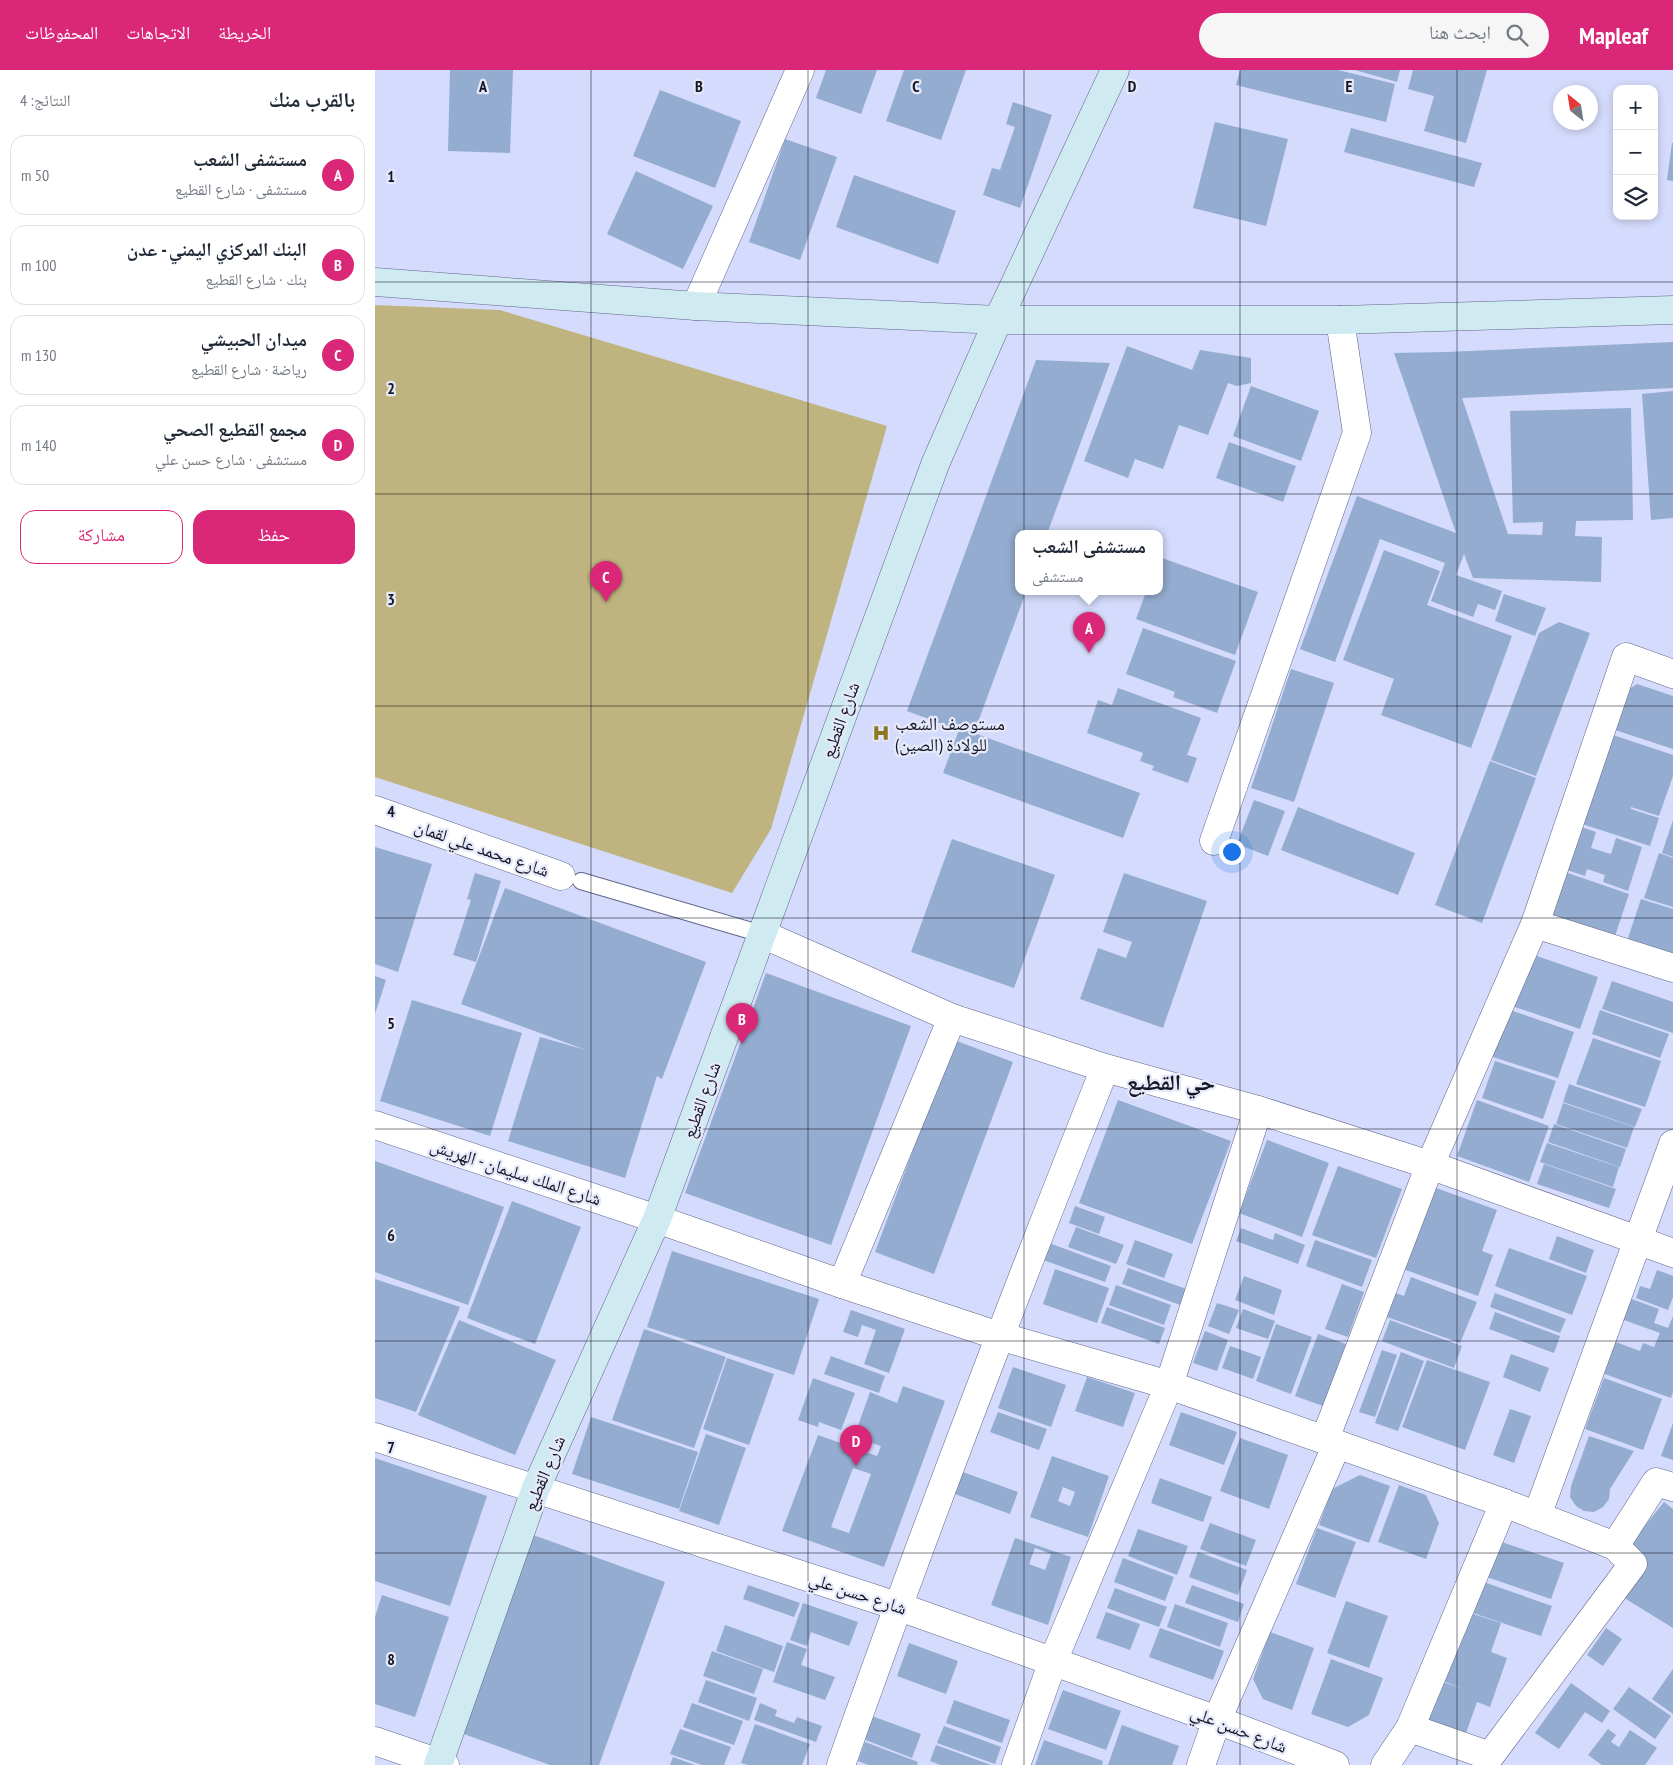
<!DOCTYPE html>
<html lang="ar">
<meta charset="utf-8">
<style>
body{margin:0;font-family:"PT Sans Narrow","Noto Naskh Arabic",sans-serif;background:#f6f6f7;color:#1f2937;direction:rtl}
.controls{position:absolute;right:15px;top:15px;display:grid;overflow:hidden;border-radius:10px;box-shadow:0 2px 8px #0003}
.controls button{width:45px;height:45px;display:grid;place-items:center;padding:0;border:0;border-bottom:1px solid #e0e1e3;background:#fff;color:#1f2937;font:25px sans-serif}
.compass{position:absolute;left:1178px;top:15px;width:45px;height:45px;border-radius:50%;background:#fff;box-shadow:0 2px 8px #0003;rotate:330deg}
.you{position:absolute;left:856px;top:781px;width:18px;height:18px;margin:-12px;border:4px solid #fff;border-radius:50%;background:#1a73e8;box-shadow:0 0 0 8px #1a73e833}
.badge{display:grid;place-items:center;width:32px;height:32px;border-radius:50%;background:#db2777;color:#fff;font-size:16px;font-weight:700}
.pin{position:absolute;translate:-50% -41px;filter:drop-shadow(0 1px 2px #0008)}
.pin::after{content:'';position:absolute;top:26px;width:18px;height:15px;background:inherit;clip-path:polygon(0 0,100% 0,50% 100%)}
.popup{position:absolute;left:640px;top:460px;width:148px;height:65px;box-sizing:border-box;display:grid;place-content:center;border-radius:10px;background:#fff;filter:drop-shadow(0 1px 4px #0005);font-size:16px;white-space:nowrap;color:#747a83}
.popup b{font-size:19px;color:#1f2937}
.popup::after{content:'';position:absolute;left:50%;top:100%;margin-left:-10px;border:10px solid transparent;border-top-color:#fff}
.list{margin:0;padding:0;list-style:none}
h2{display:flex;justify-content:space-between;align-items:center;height:65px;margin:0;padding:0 20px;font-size:21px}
h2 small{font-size:16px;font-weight:400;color:#747a83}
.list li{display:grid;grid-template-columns:32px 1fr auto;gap:15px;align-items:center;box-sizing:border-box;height:80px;margin:0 10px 10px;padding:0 10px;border:1px solid #e0e1e3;border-radius:15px}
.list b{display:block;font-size:19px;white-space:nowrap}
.list p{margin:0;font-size:16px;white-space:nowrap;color:#747a83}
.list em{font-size:16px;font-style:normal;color:#747a83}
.actions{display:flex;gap:10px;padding:15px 20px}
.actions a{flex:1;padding:11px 0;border:1px solid #db2777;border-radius:15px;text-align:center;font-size:18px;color:#db2777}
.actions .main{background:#db2777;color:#fff}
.icon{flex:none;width:28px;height:28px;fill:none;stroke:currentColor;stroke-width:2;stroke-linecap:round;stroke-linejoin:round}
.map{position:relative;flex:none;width:1298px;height:1695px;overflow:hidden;direction:ltr}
header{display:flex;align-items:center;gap:30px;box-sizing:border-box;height:70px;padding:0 25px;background:#db2777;color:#fff}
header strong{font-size:24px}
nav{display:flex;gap:28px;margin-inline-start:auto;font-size:18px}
.search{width:350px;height:45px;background:#f6f6f7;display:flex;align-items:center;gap:12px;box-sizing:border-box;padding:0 18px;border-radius:28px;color:#747a83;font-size:19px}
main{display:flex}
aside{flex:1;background:#fff}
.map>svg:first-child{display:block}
.green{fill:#bfb47f}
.building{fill:#94accf;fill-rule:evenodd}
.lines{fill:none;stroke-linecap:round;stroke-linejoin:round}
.lane-casing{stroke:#61668a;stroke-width:18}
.street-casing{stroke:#61668a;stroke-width:29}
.secondary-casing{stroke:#61668a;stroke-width:29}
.lane{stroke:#fff;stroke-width:16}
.street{stroke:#fff;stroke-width:28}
.secondary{stroke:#cfeaf1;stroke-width:28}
.grid{fill:none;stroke:#141624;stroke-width:1;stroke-opacity:0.55}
.labels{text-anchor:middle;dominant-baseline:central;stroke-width:4.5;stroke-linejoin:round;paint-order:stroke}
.street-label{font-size:18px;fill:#141624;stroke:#e6e9fa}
.poi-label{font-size:18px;fill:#141624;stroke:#e6e9fa;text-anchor:start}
.district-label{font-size:22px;font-weight:bold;fill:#141624;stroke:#e6e9fa}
.grid-label{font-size:16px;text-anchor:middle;font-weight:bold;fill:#141624;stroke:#e6e9fa;stroke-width:4.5;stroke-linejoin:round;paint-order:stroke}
</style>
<header>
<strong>Mapleaf</strong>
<div class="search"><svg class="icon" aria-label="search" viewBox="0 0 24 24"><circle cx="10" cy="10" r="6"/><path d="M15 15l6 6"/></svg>ابحث هنا</div>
<nav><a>الخريطة</a><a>الاتجاهات</a><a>المحفوظات</a></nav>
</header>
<main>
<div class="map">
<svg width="1298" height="1695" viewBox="0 0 1298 1695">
<rect width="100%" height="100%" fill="#d5dbfc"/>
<polygon class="green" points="0,235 125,240 512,356 396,759 357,823 0,707"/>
<g class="building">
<polygon points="75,0 138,0 135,83 73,81"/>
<polygon points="451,0 502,0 486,44 441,28"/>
<polygon points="529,0 591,0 566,70 511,51"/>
<polygon points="865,0 963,0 1020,14 1011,52 861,15"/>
<polygon points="980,0 1025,0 1022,12"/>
<polygon points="1038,0 1112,0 1091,73 1049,61 1059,26 1033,19"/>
<polygon points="285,20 366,51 340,118 258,86"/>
<polygon points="638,32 677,45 645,138 608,125 617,98 625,100 640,57 631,54"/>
<polygon points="840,52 913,69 891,156 818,138"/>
<polygon points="976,58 1107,93 1099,117 969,82"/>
<polygon points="410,69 462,87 425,190 374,172"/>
<polygon points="1297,73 1298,73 1298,111 1292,110"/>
<polygon points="261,101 338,136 308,199 232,164"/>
<polygon points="479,105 581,141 563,194 461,157"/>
<polygon points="1298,272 1298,318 1087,328 1133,464 1167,465 1168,452 1138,453 1135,341 1256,338 1258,450 1201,451 1200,466 1227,467 1226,512 1098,508 1089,484 1081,505 1127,521 1120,540 1103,534 1098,547 1056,531 1070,493 1005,469 960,592 925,579 982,426 1081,463 1019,283 1071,282"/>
<polygon points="752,276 817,300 825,280 876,288 876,313 862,316 853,313 833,365 804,355 788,399 760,389 753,408 709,391"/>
<polygon points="661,290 735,293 672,464 644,464 644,522 651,522 599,663 765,723 748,768 568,703 584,660 532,641"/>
<polygon points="876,316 944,341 926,391 858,366"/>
<polygon points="1298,321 1298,448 1276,450 1267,324"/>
<polygon points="854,372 921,396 908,432 841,408"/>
<polygon points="1009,480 1065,501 1052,535 1137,566 1096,678 1006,645 1019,609 968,590"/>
<polygon points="784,487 883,522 860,585 761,549 771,522 784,522"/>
<polygon points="1129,524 1171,538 1160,566 1120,551"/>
<polygon points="1184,552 1215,563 1161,706 1116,690 1164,563"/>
<polygon points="768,558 861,591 842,643 798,627 800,622 751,604"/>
<polygon points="916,599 959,613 919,732 876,718"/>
<polygon points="1262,614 1298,626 1298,679 1231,657 1241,627"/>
<polygon points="743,618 826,648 812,685 822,688 813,713 777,700 779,696 765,691 768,683 712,663 723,630 737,635"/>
<polygon points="1238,665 1298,685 1298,706 1284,746 1256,737 1256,739 1284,748 1275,776 1204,753"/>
<polygon points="1115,691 1161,708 1107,853 1060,835"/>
<polygon points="879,730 910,741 893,786 862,774"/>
<polygon points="923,737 1040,783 1023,825 906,780"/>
<polygon points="1298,750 1298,787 1287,783"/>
<polygon points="1197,754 1221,762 1216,778 1236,784 1241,768 1267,777 1253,821 1228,812 1230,805 1212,799 1210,806 1183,797"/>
<polygon points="577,769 680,805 639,918 536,882"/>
<polygon points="0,777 57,794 23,902 0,894"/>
<polygon points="1284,783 1298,788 1298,837 1269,828"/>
<polygon points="1187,801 1254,824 1240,866 1173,844"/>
<polygon points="100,803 126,811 101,892 78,885 96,830 92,829"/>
<polygon points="749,803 832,831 788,958 705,929 723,878 751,888 757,872 728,862"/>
<polygon points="130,818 331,892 287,1009 282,1006 250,1108 133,1071 165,967 211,980 86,934"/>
<polygon points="1266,829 1298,839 1298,889 1251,874"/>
<polygon points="1153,883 1223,907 1205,959 1134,935"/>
<polygon points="391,903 536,956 456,1175 310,1123"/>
<polygon points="0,906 11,910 0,944"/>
<polygon points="1237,911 1298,932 1298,963 1227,939"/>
<polygon points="37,930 147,963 115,1066 5,1031"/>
<polygon points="1132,939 1199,962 1183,1008 1115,986"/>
<polygon points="1225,940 1294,964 1285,988 1217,964"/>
<polygon points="1218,968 1286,991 1270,1037 1201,1014"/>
<polygon points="579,970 638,992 559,1204 500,1182"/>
<polygon points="1120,991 1181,1011 1168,1049 1107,1028"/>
<polygon points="1194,1014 1267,1039 1260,1057 1188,1032"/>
<polygon points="743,1030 856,1071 817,1174 704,1133"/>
<polygon points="1102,1030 1174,1056 1154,1112 1082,1086"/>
<polygon points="1188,1033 1259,1057 1252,1078 1181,1054"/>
<polygon points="1179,1054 1251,1079 1245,1097 1173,1072"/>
<polygon points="892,1070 954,1093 927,1167 864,1143"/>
<polygon points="1172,1073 1244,1097 1238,1117 1165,1092"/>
<polygon points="0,1091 129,1137 93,1235 0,1202"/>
<polygon points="1169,1094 1241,1119 1234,1138 1162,1114"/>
<polygon points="963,1096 1027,1119 1001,1188 937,1165"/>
<polygon points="1050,1114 1122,1140 1107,1181 1118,1185 1103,1226 1028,1199"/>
<polygon points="137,1131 206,1157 160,1274 92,1248"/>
<polygon points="700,1136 730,1147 724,1164 694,1153"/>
<polygon points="701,1157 749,1175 741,1194 693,1177"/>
<polygon points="866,1158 898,1170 900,1163 930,1175 923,1194 861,1171"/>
<polygon points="1182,1166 1219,1180 1211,1203 1174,1189"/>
<polygon points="760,1170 798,1184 789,1208 751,1194"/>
<polygon points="940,1170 997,1190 987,1217 931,1196"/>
<polygon points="674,1173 736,1196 730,1212 668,1190"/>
<polygon points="1134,1178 1212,1206 1197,1245 1120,1216"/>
<polygon points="297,1181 444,1229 419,1305 272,1257"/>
<polygon points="753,1198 814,1220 808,1236 747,1214"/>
<polygon points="680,1199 734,1218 722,1253 668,1234"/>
<polygon points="1282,1200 1298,1206 1298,1227 1293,1240 1261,1228 1265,1216 1275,1219"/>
<polygon points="869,1206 907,1220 899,1245 860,1230"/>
<polygon points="1036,1207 1102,1232 1085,1273 1012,1247 1021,1223 1029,1226"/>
<polygon points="0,1209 85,1237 41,1342 0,1328"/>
<polygon points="967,1214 989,1222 973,1267 950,1259"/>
<polygon points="741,1215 796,1235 789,1255 734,1235"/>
<polygon points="1120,1223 1191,1249 1185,1263 1115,1237"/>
<polygon points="1254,1228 1284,1239 1279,1253 1293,1258 1298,1246 1298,1322 1296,1328 1227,1303 1238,1271 1265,1281 1268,1273 1279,1277 1285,1263 1246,1249"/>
<polygon points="842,1233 864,1240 854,1264 833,1256"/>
<polygon points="732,1237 790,1258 784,1274 726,1253"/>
<polygon points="868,1239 900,1251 893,1269 861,1258"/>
<polygon points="476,1240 530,1259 514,1303 489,1294 501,1260 487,1255 483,1267 468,1262"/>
<polygon points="1120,1242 1185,1266 1179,1283 1114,1259"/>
<polygon points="84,1250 181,1290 140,1385 43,1345"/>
<polygon points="1015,1250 1087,1276 1079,1298 1007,1271"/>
<polygon points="901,1254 937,1267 916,1324 881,1311"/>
<polygon points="269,1259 351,1287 319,1378 237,1350"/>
<polygon points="830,1261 853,1270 842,1301 818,1293"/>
<polygon points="943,1264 971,1274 948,1336 920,1326"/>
<polygon points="855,1276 886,1287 878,1309 847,1298"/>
<polygon points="1007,1280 1022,1285 1000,1347 984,1342"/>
<polygon points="1026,1282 1049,1291 1023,1361 1000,1353"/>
<polygon points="1136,1284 1174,1298 1165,1322 1128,1307"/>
<polygon points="456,1286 510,1306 504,1323 449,1304"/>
<polygon points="352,1288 399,1304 374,1375 328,1359"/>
<polygon points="1052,1290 1115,1312 1090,1380 1027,1357"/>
<polygon points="638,1297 691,1315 676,1357 623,1338"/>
<polygon points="712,1307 760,1323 748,1357 700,1341"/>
<polygon points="438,1308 480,1323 466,1360 444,1352 443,1357 423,1350"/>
<polygon points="1229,1308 1287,1329 1268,1380 1210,1359"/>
<path d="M528 1316 570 1331 509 1497 407 1461 443 1365 502 1386 506 1376 479 1367 495 1322 522 1333ZM478 1398 496 1404 474 1463 456 1457Z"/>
<polygon points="1135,1339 1156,1346 1139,1393 1118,1385"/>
<polygon points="623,1342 672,1359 664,1380 615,1362"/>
<polygon points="806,1342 862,1362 849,1395 794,1375"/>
<polygon points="216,1347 323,1382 304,1439 197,1404"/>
<polygon points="1298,1353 1298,1390 1286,1386"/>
<polygon points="331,1364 371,1378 344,1455 304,1441"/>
<polygon points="1214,1366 1259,1381 1235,1419 1234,1429 1228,1437 1219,1442 1209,1441 1201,1436 1195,1427 1196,1416"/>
<polygon points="865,1368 913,1385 894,1439 845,1421"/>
<path d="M677 1386 734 1406 713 1467 655 1447ZM688 1417 700 1422 695 1436 683 1431Z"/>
<polygon points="0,1388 112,1426 75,1536 0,1511"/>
<polygon points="585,1401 643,1422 635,1444 577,1423"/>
<polygon points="985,1405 1015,1416 994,1473 944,1455 957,1419"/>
<polygon points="785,1408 837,1427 828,1452 776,1433"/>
<polygon points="1024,1415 1051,1425 1064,1453 1051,1489 1003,1472"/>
<polygon points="1289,1432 1298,1439 1298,1558 1246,1526 1241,1480 1260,1468"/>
<polygon points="835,1453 881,1470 871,1496 825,1479"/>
<polygon points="942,1458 981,1472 960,1528 921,1514"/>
<polygon points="763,1459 813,1476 802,1505 753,1486"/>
<polygon points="158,1465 290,1512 224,1695 175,1695 86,1663"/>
<path d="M640 1468 696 1487 673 1555 616 1535ZM660 1478 676 1484 670 1500 654 1494Z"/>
<polygon points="1121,1470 1189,1493 1176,1529 1109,1506"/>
<polygon points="823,1482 872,1500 863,1525 814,1507"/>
<polygon points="748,1488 799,1507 790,1531 739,1512"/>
<polygon points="1103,1510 1177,1536 1166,1566 1092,1541"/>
<polygon points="373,1515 425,1533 419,1547 368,1529"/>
<polygon points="817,1515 869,1534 863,1552 810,1533"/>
<polygon points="740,1518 792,1537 784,1557 732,1538"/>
<polygon points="7,1525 74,1547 40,1647 0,1634 0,1547"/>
<polygon points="971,1531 1013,1546 994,1598 952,1583"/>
<polygon points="428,1533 483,1552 474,1576 436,1562 432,1576 415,1570"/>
<polygon points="800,1534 853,1553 845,1577 792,1557"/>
<polygon points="731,1542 765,1554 755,1580 721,1568"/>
<polygon points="1092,1542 1126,1553 1116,1582 1132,1588 1115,1637 1102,1632 1086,1677 1045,1670 1065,1611 1089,1619 1068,1611"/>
<polygon points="350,1555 408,1576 399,1602 341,1581"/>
<polygon points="785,1558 849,1581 838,1610 774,1587"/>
<polygon points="1231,1558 1247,1569 1228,1596 1212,1585"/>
<polygon points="895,1562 939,1578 917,1640 888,1629 878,1609"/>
<polygon points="412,1572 432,1579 426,1595 460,1607 450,1630 398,1612"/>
<polygon points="534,1573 583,1591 571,1624 522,1606"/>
<polygon points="337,1581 388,1599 379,1624 328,1606"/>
<polygon points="956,1589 1008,1608 994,1645 973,1657 936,1644"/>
<polygon points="1298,1599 1298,1644 1277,1629"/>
<polygon points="331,1610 382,1628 374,1651 323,1632"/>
<polygon points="1196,1613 1235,1641 1227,1653 1210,1642 1184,1679 1160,1663"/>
<polygon points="1254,1617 1296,1646 1280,1669 1238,1639"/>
<polygon points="688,1620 746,1641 731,1680 673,1659"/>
<polygon points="579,1630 635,1650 627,1673 571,1653"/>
<polygon points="317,1633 368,1651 359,1675 308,1657"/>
<polygon points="385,1633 402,1640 400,1646 419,1653 422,1647 447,1656 441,1672 379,1650"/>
<polygon points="497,1646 546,1664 537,1688 488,1669"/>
<polygon points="380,1654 435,1674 427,1695 373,1695 366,1693"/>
<polygon points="747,1655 804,1676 797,1695 733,1695"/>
<polygon points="569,1656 626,1677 620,1694 562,1673"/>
<polygon points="305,1659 356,1677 349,1695 327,1695 295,1684"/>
<polygon points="1233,1659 1241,1665 1236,1672 1244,1677 1255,1660 1282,1678 1270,1695 1227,1695 1213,1685"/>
<polygon points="669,1670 728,1691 727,1695 660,1695"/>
<polygon points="490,1672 543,1692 542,1695 494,1695 483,1691"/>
<polygon points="561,1675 616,1695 566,1695 555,1691"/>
<polygon points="298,1687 320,1695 295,1695"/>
</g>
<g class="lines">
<g class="lane-casing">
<polyline id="lane" points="206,811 387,864"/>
</g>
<g class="street-casing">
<g id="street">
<polyline points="321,236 425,0"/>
<polyline points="0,740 186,806"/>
<polyline points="839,771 982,363 965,250"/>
<polyline points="1160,854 1298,898"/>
<polyline points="387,864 577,948 730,998 883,1040 1055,1095 1298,1183"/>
<polyline points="0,1055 282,1149 467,1214 624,1266 794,1315 1129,1433 1240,1476 1258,1494 1115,1686 1035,1658"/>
<polyline points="467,1214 577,948"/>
<polyline points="0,1367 522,1536 842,1650 960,1695"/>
<polyline points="950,1369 1055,1095 1160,854 1251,587 1298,604"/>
<polyline points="1162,1446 1298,1074"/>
<polyline points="1240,1476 1281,1412 1298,1417"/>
<polyline points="0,1671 70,1695"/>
<path d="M466 1695C549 1461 638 1229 730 998"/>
<polyline points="641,1695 678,1591 794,1315 883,1040"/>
<polyline points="826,1695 842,1650 962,1374"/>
<polyline points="1010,1695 1035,1658 1129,1433"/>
</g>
</g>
<g class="secondary-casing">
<g id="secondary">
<polyline points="0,212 321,236 623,250 965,250 1298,240"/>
<polyline points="63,1695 161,1418 282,1149 561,392 623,250 740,0"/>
</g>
</g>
<use href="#lane" class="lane"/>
<use href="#street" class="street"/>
<use href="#secondary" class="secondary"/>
</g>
<path class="grid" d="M216 0V1695M433 0V1695M649 0V1695M865 0V1695M1082 0V1695M0 212H1298M0 424H1298M0 636H1298M0 848H1298M0 1059H1298M0 1271H1298M0 1483H1298"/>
<defs>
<g id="hospital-bare" transform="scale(1.35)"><path d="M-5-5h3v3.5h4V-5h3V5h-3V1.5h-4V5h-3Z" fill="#8a791e" stroke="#e6e9fa" stroke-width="2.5" paint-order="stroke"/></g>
</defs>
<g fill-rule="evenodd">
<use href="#hospital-bare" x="506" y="663"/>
</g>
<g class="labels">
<g class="street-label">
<text transform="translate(465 650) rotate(-70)">شارع القطيع</text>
<text transform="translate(107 778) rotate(19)">شارع محمد علي لقمان</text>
<text transform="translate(326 1030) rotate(-70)">شارع القطيع</text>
<text transform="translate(141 1102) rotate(18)">شارع الملك سليمان - الهريش</text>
<text transform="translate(169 1403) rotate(-67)">شارع القطيع</text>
<text transform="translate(483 1523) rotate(18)">شارع حسن علي</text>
<text transform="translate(864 1659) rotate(21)">شارع حسن علي</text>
</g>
<g class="poi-label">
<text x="520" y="653">مستوصف الشعب<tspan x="520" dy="21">(الصين) للولادة</tspan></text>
</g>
<g class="district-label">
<text x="796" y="1012">حي القطيع</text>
</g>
</g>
<g class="grid-label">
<text x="108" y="22">A</text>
<text x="324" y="22">B</text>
<text x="541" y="22">C</text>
<text x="757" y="22">D</text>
<text x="974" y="22">E</text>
<text x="16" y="112">1</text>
<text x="16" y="324">2</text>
<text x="16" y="535">3</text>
<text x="16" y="747">4</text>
<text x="16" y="959">5</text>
<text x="16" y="1171">6</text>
<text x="16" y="1383">7</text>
<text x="16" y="1595">8</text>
</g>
</svg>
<div class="controls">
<button>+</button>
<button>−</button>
<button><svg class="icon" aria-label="layers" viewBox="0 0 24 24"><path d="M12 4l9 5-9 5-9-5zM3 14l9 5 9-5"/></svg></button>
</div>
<svg class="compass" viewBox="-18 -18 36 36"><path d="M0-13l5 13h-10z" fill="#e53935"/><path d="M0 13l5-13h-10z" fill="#747a83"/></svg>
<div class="you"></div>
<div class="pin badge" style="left:714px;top:583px">A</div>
<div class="popup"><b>مستشفى الشعب</b>مستشفى</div>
<div class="pin badge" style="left:367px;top:974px">B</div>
<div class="pin badge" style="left:231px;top:532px">C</div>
<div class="pin badge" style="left:481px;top:1396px">D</div>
</div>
<aside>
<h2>بالقرب منك<small>النتائج: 4</small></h2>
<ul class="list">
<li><span class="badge">A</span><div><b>مستشفى الشعب</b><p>مستشفى · شارع القطيع</p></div><em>50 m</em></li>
<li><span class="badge">B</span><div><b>البنك المركزي اليمني - عدن</b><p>بنك · شارع القطيع</p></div><em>100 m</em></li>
<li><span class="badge">C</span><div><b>ميدان الحبيشي</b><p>رياضة · شارع القطيع</p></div><em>130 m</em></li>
<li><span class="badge">D</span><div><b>مجمع القطيع الصحي</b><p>مستشفى · شارع حسن علي</p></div><em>140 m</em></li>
</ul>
<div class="actions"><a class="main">حفظ</a><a>مشاركة</a></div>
</aside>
</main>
